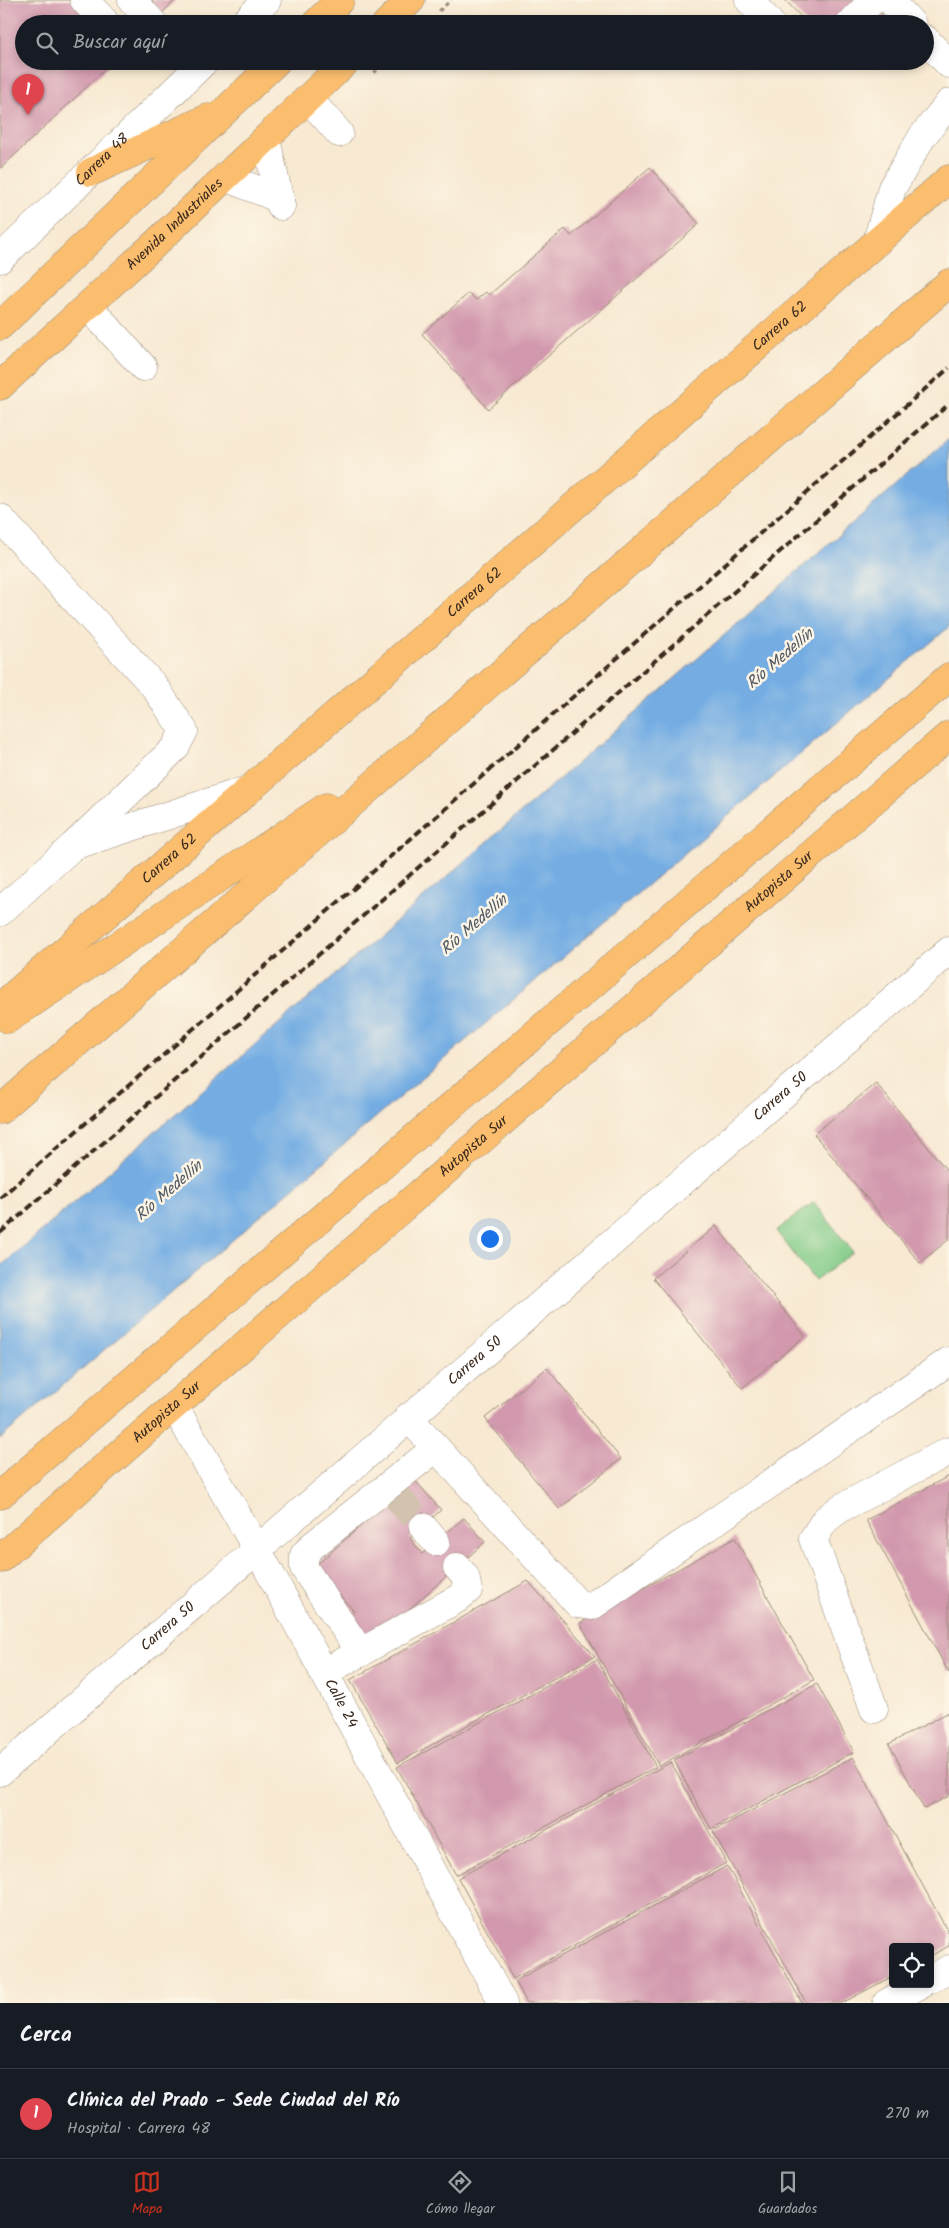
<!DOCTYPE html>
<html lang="es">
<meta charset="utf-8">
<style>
body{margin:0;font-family:Kalam,sans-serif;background:#242831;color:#f1f3f6}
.controls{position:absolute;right:15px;bottom:15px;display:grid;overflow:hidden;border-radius:5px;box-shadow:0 2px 8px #0003}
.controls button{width:45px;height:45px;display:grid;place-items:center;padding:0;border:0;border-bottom:1px solid #363941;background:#171b24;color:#f1f3f6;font:25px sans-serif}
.you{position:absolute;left:489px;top:1238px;width:18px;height:18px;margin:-12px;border:4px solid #fff;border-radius:50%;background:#1a73e8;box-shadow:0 0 0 8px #1a73e833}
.badge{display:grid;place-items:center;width:32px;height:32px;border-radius:50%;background:#c8321e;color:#fff;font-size:16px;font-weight:700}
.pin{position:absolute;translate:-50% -41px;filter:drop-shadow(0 1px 2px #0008)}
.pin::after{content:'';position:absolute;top:26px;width:18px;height:15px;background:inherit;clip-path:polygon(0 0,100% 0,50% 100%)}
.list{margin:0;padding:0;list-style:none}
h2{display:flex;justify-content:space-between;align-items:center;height:65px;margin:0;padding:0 20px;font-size:21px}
h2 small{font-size:16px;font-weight:400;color:#9ea1a6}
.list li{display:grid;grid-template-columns:32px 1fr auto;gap:15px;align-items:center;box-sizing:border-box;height:90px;padding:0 20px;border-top:1px solid #363941}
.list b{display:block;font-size:19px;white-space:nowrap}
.list p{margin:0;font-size:16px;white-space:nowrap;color:#9ea1a6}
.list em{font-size:16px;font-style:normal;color:#9ea1a6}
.icon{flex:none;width:28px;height:28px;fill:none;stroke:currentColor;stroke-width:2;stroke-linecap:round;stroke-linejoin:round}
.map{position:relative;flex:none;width:949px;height:2003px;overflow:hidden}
.search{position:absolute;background:#171b24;box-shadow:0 2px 8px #0003;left:15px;right:15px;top:15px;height:55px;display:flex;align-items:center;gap:12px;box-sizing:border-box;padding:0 18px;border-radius:28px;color:#9ea1a6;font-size:19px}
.sheet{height:155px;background:#171b24}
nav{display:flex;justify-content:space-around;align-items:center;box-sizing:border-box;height:70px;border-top:1px solid #363941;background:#171b24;font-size:14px;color:#9ea1a6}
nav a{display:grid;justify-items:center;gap:2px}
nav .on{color:#c8321e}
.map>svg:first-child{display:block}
.green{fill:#83cc89;stroke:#5f7b54}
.water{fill:#74ade3;stroke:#586c80}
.building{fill:#d298ad}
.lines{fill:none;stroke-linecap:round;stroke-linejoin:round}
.minor-tunnel{stroke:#d2c3ae;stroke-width:28;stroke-dasharray:28 14;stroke-linecap:butt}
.minor-casing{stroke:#9a8a78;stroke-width:29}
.major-casing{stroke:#9a8a78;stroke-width:29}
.highway-casing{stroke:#9a8a78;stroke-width:29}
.path{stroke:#9a8a78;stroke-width:3;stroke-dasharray:4 4;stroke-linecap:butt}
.minor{stroke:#fff;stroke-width:28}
.major{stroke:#fabe6e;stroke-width:28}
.highway{stroke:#fabe6e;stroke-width:28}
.rail{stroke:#3b2a1e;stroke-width:4;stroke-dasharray:8 4;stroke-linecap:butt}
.labels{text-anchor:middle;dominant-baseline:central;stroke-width:5;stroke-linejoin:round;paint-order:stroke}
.street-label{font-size:15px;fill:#3b2a1e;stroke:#fcf5e5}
.water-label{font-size:16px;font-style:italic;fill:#4f5863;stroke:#fcf5e5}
</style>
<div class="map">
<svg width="949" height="2003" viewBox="0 0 949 2003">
<rect width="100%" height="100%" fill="#fcf5e5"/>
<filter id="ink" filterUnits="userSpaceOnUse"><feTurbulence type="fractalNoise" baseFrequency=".02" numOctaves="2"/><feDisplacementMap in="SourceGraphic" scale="10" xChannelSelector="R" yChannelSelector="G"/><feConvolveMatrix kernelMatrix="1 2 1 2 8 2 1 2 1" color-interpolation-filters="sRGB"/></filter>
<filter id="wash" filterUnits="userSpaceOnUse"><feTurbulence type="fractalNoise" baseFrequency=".0096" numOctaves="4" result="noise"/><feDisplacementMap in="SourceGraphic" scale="20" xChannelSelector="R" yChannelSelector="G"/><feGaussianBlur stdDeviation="1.12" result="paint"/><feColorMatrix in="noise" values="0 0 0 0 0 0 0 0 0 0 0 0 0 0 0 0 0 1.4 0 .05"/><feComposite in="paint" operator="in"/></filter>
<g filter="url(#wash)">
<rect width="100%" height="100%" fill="#f8e9d2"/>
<polygon class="green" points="814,1202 853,1252 815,1281 776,1231"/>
<polygon class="water" points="949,439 949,627 0,1439 0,1267"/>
<g id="blocks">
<g class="building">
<polygon points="0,0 73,0 96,24 24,24 24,61 114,61 0,169"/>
<polygon points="150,0 176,0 162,13"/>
<polygon points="785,0 869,0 891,24 808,24"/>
<polygon points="650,167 699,224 488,409 422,334 469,293 476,300 486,292 489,295 565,229 571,236"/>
<polygon points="876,1083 949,1173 949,1239 920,1263 814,1134"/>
<polygon points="716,1226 805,1336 742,1388 653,1278"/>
<polygon points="547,1368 621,1459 559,1509 485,1418"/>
<polygon points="949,1476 949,1673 866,1520"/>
<polygon points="414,1479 441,1510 410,1538 422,1554 464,1518 485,1542 371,1643 347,1616 354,1611 314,1567"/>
<polygon points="735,1538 814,1680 659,1766 580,1623"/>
<polygon points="528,1581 595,1656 398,1763 350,1680"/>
<polygon points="597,1659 656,1767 456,1875 397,1767"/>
<polygon points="817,1684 854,1752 711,1829 674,1760"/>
<polygon points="949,1712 949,1796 924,1809 889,1744"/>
<polygon points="853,1757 949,1934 949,1946 930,1956 930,1947 893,1947 893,1976 842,2003 806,2003 713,1831"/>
<polygon points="671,1762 726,1863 513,1979 458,1878"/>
<polygon points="727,1866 802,2003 527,2003 515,1981"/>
</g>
</g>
</g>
<g filter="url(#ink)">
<use href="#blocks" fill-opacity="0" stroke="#9a8a78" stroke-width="1"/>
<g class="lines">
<polyline class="minor-tunnel" points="395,1495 423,1527"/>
<g class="minor-casing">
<g id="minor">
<polyline points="84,0 104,21"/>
<polyline points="132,0 154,24"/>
<polyline points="749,0 771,24"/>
<polyline points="890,0 912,24"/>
<polyline points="243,24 267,0"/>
<polyline points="850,24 873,0"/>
<polyline points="925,39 949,64"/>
<polyline points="308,98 339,133"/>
<polyline points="266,139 281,206"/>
<polyline points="225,177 280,199"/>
<polyline points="877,242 892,188 922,137 949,103"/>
<path id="s1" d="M0 259 205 61"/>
<polyline points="88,306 143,367"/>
<polyline points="0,518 154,686 184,731 175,748 73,846"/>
<polyline points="0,912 73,846 250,789"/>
<path id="s2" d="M174 1406 257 1549 503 2003"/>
<polyline points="408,1417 578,1604 592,1606 949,1361"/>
<polyline points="423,1527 436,1542"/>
<polyline points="361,1653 304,1568 304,1555 312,1546 436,1448"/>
<polyline points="323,1673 457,1599 468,1590 465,1576 457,1567"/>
<polyline points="874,1709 813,1539 825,1520 841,1508 949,1451"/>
<path id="s3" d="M0 1772 949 951"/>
<polyline points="930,1979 949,1969"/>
<polyline points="887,2003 921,1984"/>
</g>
</g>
<g class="major-casing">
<g id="major">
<polyline points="315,24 340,0"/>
<polyline points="386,24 411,0"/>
<polyline points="91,172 208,118"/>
<polyline points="0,326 277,61"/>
<path id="s4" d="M0 386 156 243 347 61"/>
</g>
</g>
<g class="highway-casing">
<g id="highway">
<path id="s5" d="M0 1007 949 179"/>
<polyline points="8,1019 326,807"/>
<polyline points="0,1110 949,283"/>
<polyline points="0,1495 949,677"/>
<path id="s6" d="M0 1559 174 1406 949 735"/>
</g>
</g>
<g class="path">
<polyline points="439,11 451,0"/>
<polyline points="374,73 387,61"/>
</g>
<use href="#minor" class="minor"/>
<use href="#major" class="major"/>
<use href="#highway" class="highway"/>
<g class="rail">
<polyline points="0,1198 949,368"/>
<polyline points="0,1233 949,404"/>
</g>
</g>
</g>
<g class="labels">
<g class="street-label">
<text stroke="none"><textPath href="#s1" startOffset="142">Carrera 48</textPath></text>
<text stroke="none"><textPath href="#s4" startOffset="238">Avenida Industriales</textPath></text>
<text stroke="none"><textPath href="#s5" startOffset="1035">Carrera 62</textPath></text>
<text stroke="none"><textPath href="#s5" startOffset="630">Carrera 62</textPath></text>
<text stroke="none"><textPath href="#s5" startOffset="225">Carrera 62</textPath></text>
<text stroke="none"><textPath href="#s6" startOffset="1032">Autopista Sur</textPath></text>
<text stroke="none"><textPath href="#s3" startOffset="1032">Carrera 50</textPath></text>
<text stroke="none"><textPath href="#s6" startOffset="628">Autopista Sur</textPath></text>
<text stroke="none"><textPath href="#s3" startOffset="628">Carrera 50</textPath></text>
<text stroke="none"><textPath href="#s6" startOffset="222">Autopista Sur</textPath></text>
<text stroke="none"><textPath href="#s3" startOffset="222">Carrera 50</textPath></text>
<text stroke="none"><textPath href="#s2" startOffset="341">Calle 24</textPath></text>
</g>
<g class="water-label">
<text transform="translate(780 659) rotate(-41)">Río Medellín</text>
<text transform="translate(474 925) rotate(-41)">Río Medellín</text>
<text transform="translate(169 1191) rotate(-41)">Río Medellín</text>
</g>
</g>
</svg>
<div class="controls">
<button><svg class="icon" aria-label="locate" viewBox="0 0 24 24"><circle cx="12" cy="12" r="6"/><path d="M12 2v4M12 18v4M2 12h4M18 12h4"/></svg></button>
</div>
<div class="you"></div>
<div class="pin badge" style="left:28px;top:115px;background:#e0444e">1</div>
<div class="search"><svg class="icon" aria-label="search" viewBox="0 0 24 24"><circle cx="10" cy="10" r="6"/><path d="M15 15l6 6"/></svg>Buscar aquí</div>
</div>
<section class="sheet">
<h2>Cerca<small></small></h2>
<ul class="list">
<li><span class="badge" style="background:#e0444e">1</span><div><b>Clínica del Prado - Sede Ciudad del Río</b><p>Hospital · Carrera 48</p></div><em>270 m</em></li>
</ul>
</section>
<nav>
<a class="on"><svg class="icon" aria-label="map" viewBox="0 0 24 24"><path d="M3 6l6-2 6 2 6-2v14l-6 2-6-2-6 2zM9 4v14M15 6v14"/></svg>Mapa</a>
<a><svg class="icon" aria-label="directions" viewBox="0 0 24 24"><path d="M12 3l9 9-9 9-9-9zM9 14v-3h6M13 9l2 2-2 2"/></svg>Cómo llegar</a>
<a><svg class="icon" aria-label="saved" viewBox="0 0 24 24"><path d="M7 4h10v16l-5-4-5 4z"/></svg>Guardados</a>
</nav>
